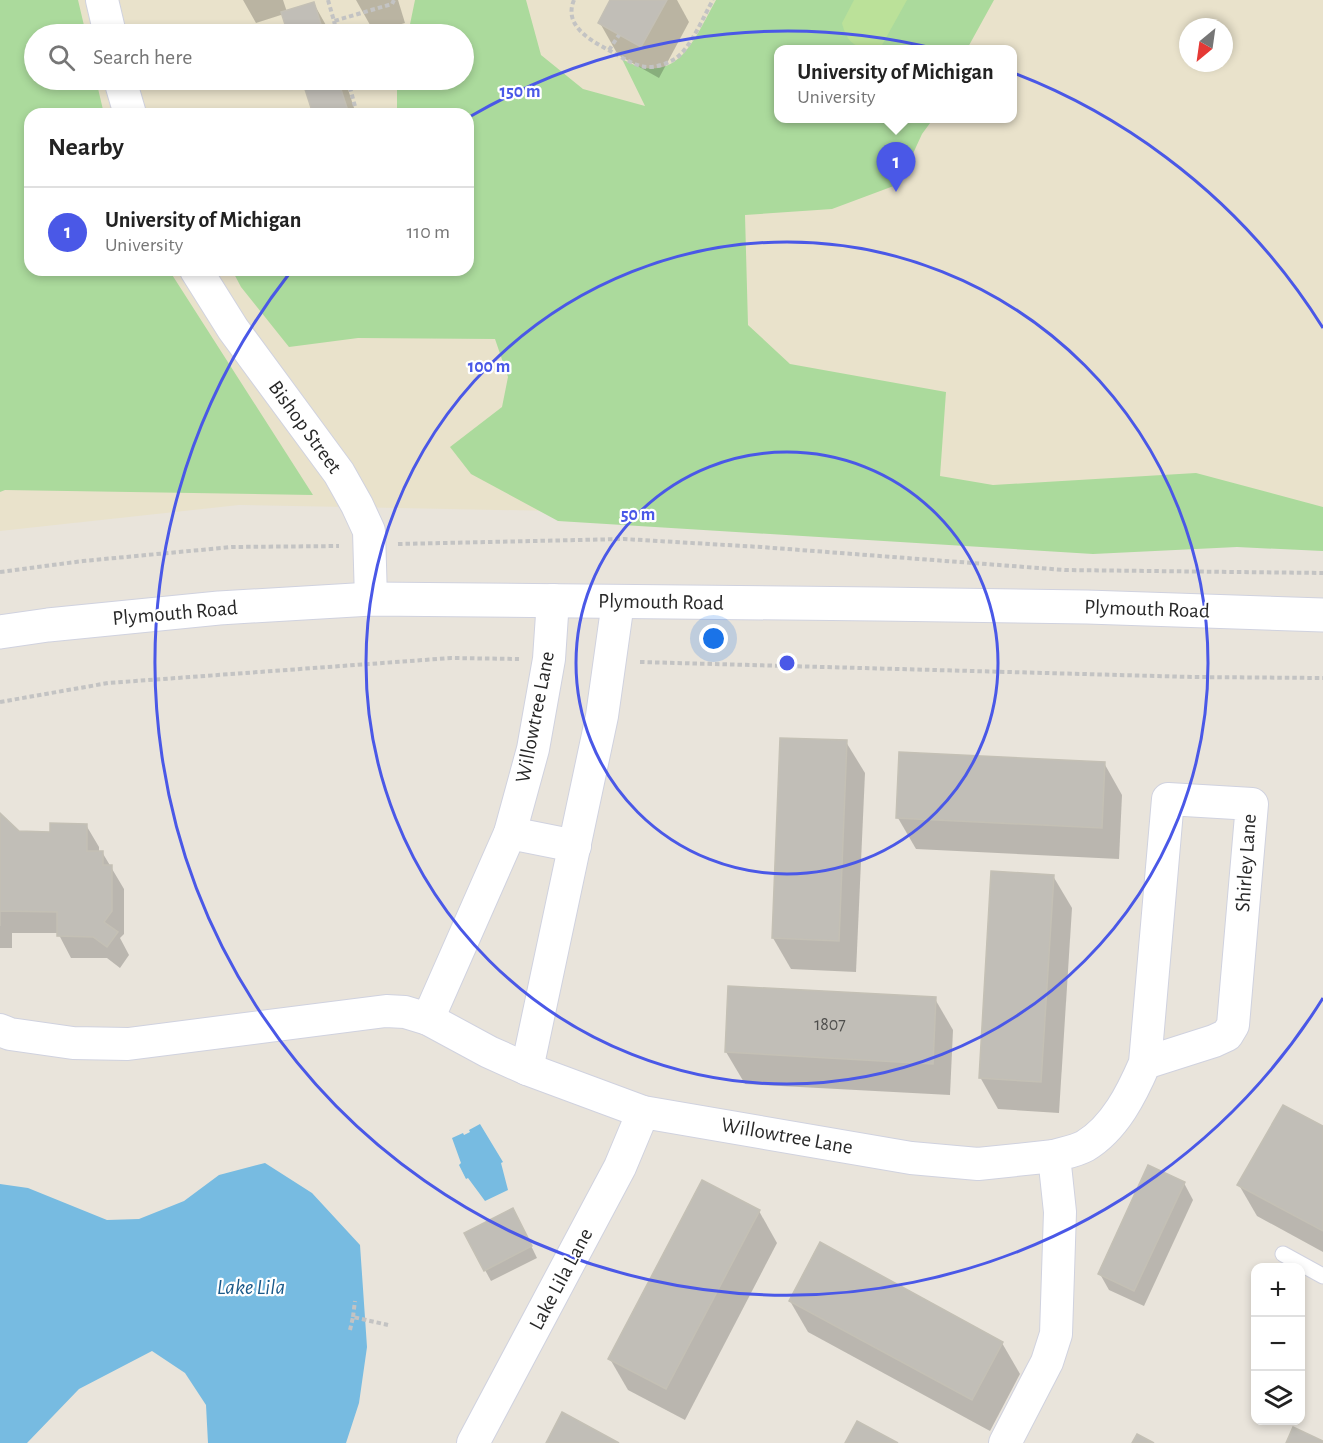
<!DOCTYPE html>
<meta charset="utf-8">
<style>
body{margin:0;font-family:"Alegreya Sans",sans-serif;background:#f6f6f6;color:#222}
.controls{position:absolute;right:18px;bottom:18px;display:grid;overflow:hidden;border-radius:12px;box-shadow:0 3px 9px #0003}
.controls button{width:54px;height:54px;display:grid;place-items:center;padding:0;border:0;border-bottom:2px solid #e0e0e0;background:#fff;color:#222;font:30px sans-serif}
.compass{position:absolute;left:1179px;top:18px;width:54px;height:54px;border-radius:50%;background:#fff;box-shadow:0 3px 9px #0003;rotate:209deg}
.you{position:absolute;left:714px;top:639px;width:21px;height:21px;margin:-15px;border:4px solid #fff;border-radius:50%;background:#1a73e8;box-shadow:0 0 0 9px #1a73e833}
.badge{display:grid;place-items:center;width:39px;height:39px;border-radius:50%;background:#4a58e7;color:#fff;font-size:20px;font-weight:700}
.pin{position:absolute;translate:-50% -50px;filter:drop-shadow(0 2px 3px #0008)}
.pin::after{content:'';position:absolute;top:32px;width:21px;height:18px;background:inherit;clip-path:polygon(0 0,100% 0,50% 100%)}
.popup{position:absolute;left:774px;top:45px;width:243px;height:78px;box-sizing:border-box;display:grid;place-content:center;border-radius:12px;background:#fff;filter:drop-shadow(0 2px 4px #0005);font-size:20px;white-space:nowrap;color:#767676}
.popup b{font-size:22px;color:#222}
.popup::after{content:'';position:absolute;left:50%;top:100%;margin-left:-12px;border:12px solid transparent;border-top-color:#fff}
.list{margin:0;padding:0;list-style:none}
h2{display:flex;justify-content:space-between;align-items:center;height:78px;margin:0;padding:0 24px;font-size:26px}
h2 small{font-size:20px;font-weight:400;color:#767676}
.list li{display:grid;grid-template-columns:39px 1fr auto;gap:18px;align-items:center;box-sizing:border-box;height:90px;padding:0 24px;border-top:2px solid #e0e0e0}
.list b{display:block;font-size:22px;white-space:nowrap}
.list p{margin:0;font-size:20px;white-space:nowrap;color:#767676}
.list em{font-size:20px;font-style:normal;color:#767676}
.icon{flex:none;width:33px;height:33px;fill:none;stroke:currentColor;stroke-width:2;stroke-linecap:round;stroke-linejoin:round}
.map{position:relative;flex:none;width:1323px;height:1443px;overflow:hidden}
.search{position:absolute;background:#fff;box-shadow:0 3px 9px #0003;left:24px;top:24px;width:450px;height:66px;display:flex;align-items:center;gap:15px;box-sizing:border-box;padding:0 21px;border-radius:33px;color:#767676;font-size:22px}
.panel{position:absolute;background:#fff;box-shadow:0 3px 9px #0003;left:24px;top:108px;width:450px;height:168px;border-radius:18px}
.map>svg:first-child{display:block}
.education{fill:#e9e2cb;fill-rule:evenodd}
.green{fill:#abda9c}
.pitch{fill:#bbe199}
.water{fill:#77bbe1}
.shadow{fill:#0003}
.building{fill:#c1beb7;stroke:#c4c0b5;stroke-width:1.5}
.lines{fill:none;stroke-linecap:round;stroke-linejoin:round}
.lane-casing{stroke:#d0d2df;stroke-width:17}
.street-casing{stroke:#d0d2df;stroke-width:34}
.secondary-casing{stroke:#d0d2df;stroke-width:35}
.path{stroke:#c3c3c3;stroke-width:4;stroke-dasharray:4.5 3;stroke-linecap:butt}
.lane{stroke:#fff;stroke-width:15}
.street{stroke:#fff;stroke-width:32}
.secondary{stroke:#fff;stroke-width:33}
.ring{fill:none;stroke:#4a58e7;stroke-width:3}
.labels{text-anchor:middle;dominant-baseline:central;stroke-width:4.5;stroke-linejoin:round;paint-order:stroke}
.number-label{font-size:18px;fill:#4e4e4c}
.street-label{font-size:21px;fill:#282828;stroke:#fff}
.water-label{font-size:22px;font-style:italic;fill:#1a5989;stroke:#fff}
.centre{fill:#4a58e7;stroke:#fff;stroke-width:3}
.ring-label{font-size:18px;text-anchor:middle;font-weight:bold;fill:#4a58e7;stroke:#fff;stroke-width:4.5;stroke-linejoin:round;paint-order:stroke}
</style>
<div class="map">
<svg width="1323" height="1443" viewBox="0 0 1323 1443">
<rect width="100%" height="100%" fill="#e9e4db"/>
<path class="education" d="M0 0H1323V532L555 511 239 505 0 531ZM1188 27H1224V63H1188ZM34 34H464V80H34ZM779 50H1013V118H779ZM30 114H468V270H30Z"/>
<g class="green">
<polygon points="0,0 78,0 86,34 34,34 34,80 96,80 104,114 30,114 30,270 169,270 313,495 5,490 0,492"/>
<path d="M415 0H526L541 55 583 89 645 106 622 59C677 90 694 39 716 0H994L967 49 779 50V118L933 119 922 134 899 184 832 209 745 215 748 325 790 364 946 392 940 476 993 485 1196 473 1323 507V551L1237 547 1093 554 558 521 471 474 450 447 502 407 508 377 495 339 358 338 289 347 241 287 232 270H468V114H397V88L398 80H464V34H408Z"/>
</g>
<path class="pitch" d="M854 0H907L882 45C859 50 848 47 842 23Z"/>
<g class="water">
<polygon points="480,1124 503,1162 501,1163 508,1190 485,1201 468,1178 466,1179 459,1165 461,1163 452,1138 463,1133 464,1135 470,1132 469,1130"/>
<polygon points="265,1163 312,1193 360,1245 367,1347 359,1403 346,1443 208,1443 206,1405 185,1373 152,1351 79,1389 27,1443 0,1443 0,1184 28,1188 107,1220 139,1219 184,1201 219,1175"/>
</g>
<g class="shadow">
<polygon points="243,0 283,0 287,12 314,4 331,34 290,34 284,14 256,23"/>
<polygon points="356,0 398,0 405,23 374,32"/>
<polygon points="612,0 677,0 689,22 659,78 618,55 600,23"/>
<polygon points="304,80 345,80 356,114 314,114"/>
<polygon points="846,742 865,773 856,972 791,969 773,938"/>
<polygon points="1104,763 1122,795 1119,859 916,849 898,818"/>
<polygon points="0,815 19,833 51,833 86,825 99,847 99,852 102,852 124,889 124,934 120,938 129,955 120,968 107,958 71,958 58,933 12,933 12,948 0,948"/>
<polygon points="1053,876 1072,908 1059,1113 998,1109 980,1077"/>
<polygon points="935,999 953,1030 950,1095 745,1084 726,1052"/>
<polygon points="1323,1128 1323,1252 1257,1216 1239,1185"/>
<polygon points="1184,1183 1193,1200 1144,1306 1109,1290 1100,1274"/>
<polygon points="759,1211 777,1243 685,1420 628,1390 610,1359"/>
<polygon points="519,1221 537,1258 491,1281 485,1270"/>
<polygon points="790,1301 1002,1343 1020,1374 990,1431 808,1332"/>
</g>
<g class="building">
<polygon points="610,0 667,0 641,47 598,23"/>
<polygon points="314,2 324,34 288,34 281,12"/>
<polygon points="302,80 338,80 349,114 313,114"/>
<polygon points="780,738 847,740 839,941 772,938"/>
<polygon points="899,752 1105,762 1102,828 896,818"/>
<polygon points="0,813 19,831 50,832 50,823 87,824 87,851 103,851 103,865 112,865 112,911 104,922 118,932 107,947 93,937 57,936 57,912 0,911 0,926"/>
<polygon points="991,871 1054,875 1041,1082 979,1078"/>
<polygon points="728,986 936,997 933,1064 725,1052"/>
<polygon points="1283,1105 1323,1126 1323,1231 1237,1185"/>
<polygon points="1148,1165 1185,1182 1134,1291 1098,1274"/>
<polygon points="702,1180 760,1210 666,1389 608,1359"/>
<polygon points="513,1208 532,1246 484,1271 464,1233"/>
<polygon points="820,1242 1003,1342 972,1400 789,1301"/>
<polygon points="562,1412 619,1443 546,1443"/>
<polygon points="857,1421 898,1443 845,1443"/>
<polygon points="1293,1427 1323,1441 1323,1443 1286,1443"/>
<polygon points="1137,1434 1154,1443 1132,1443"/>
</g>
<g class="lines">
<g class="lane-casing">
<polyline id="lane" points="1283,1254 1323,1276"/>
</g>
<g class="street-casing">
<g id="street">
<polyline points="102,0 110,34"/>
<polyline points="120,80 130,114"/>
<polyline points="196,270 233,329 339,473 357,505 369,531 371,599"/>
<polyline points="510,833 575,846"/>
<polyline points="428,1019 510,833 533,749 549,659 553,600"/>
<polyline points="0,1030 10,1034 73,1043 128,1044 386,1011 405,1012 428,1019 489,1052 527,1069 643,1112 911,1158 978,1164 1054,1156"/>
<polyline points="527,1069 602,716 618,602"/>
<polyline points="473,1443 620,1167 643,1112"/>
<path d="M1005 1443 1047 1362 1056 1334 1060 1212 1054 1156C1064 1153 1076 1151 1085 1146 1115 1128 1132 1093 1145 1063L1168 799 1252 804 1233 1025 1227 1035 1214 1041 1145 1063"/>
</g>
</g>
<g class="secondary-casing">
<polyline id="secondary" points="0,632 48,625 219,608 371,599 878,604 1087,607 1323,615"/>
</g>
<g class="path">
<polyline points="328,0 334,21 392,4 394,0"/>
<path d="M574 0C562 28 596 43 614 53 625 59 636 67 649 67 658 67 668 63 675 59 691 48 703 17 713 0"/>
<polyline points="334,21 337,34"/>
<polyline points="609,50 619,35"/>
<polyline points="348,80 357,114"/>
<polyline points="398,544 624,539 761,547 1065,570 1323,573"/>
<polyline points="0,572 83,561 232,547 339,546"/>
<polyline points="640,662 1193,677 1323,678"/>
<polyline points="0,702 108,683 451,658 519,659"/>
<polyline points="353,1317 355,1301"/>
<polyline points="350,1330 353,1317 388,1325"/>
</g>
<use href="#lane" class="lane"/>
<use href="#street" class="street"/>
<use href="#secondary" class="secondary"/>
</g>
<g class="ring">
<circle cx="787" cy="663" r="211"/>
<circle cx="787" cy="663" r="421"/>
<path d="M1323 998A632 632 0 1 1 289 274M471 116A632 632 0 0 1 1323 328"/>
</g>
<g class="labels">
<g class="number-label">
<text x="830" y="1025">1807</text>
</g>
<g class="street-label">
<text transform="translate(305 427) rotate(54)">Bishop Street</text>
<text transform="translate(661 602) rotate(1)">Plymouth Road</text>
<text transform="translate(1147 609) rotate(2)">Plymouth Road</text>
<text transform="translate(175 613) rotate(-5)">Plymouth Road</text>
<text transform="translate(535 717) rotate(-79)">Willowtree Lane</text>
<text transform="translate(1246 863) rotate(-86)">Shirley Lane</text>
<text transform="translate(787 1136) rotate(10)">Willowtree Lane</text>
<text transform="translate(561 1279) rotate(-62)">Lake Lila Lane</text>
</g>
<g class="water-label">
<text x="251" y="1287">Lake Lila</text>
</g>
</g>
<circle cx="787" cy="663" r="9" class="centre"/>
<g class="ring-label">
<text x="520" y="97">150 m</text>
<text x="489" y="372">100 m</text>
<text x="638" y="520">50 m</text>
</g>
</svg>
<div class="controls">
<button>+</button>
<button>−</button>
<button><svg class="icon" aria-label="layers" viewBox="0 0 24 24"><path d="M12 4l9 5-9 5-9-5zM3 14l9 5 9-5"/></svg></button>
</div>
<svg class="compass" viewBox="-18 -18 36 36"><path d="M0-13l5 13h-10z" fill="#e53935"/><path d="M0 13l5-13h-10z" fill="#767676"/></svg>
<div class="you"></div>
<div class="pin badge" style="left:896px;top:192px">1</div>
<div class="popup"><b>University of Michigan</b>University</div>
<div class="search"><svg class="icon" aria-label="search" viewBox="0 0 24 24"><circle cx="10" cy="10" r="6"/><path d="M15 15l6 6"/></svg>Search here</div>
<section class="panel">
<h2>Nearby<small></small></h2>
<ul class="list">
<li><span class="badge">1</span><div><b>University of Michigan</b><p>University</p></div><em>110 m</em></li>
</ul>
</section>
</div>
